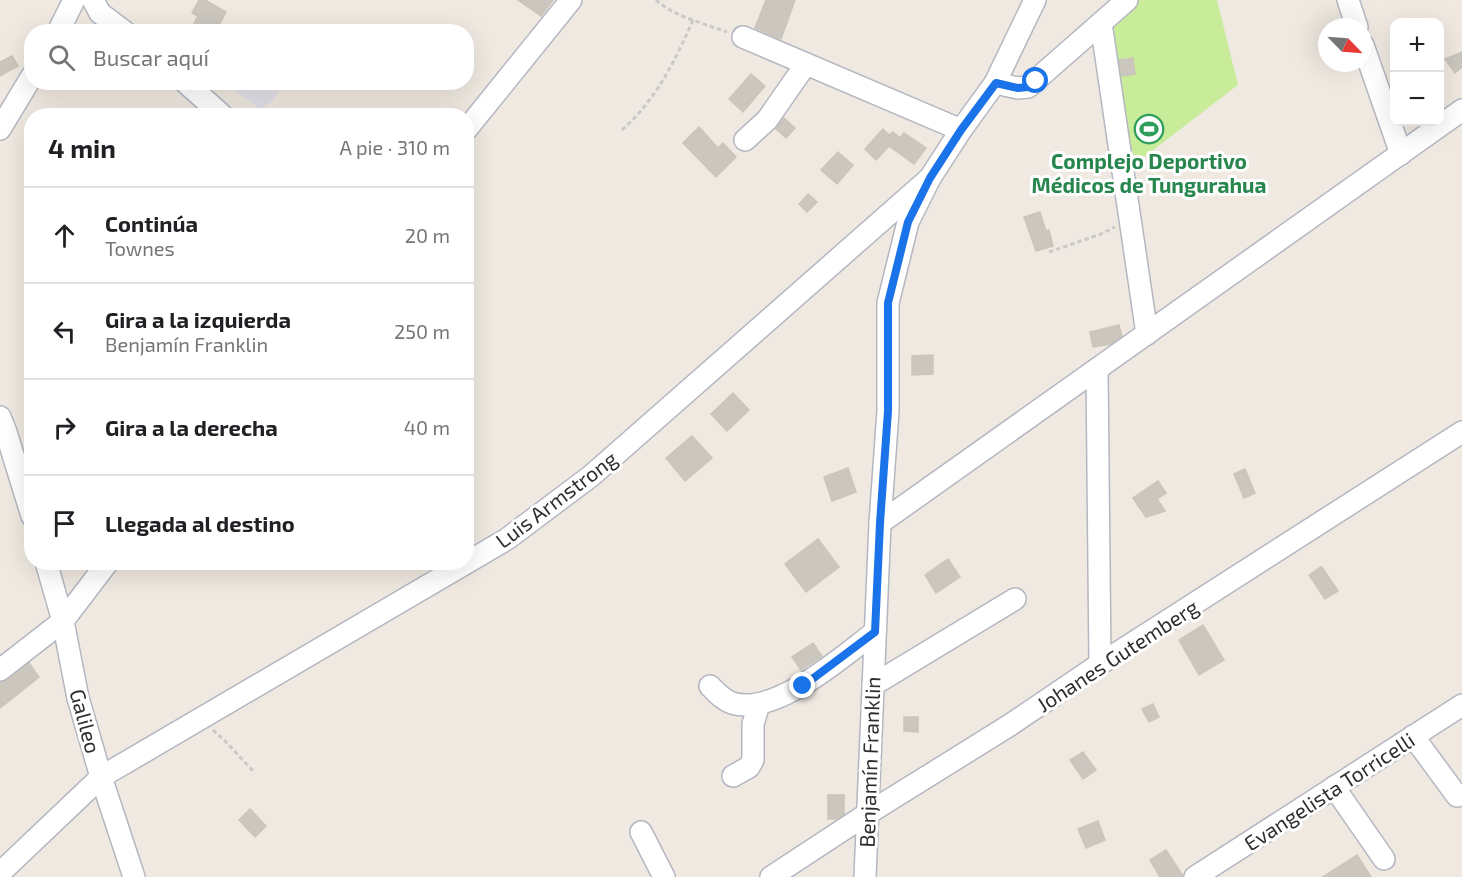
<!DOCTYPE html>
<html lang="es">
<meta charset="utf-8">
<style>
body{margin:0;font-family:"Exo 2",sans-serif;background:#f2f2f2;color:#202124}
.controls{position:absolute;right:18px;top:18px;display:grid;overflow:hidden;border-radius:12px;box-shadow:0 6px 24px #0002}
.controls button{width:54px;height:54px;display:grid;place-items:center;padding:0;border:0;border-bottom:2px solid #e0e0e0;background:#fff;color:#202124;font:30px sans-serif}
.compass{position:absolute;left:1318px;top:18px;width:54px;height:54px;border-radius:50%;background:#fff;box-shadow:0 6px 24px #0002;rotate:115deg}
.stop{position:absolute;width:18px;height:18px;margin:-14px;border:4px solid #1a73e8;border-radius:50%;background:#fff}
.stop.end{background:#1a73e8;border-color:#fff;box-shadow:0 2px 6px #0008}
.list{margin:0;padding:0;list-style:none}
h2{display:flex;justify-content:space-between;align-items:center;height:78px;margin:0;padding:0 24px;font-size:26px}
h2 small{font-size:20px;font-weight:400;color:#757577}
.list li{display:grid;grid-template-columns:39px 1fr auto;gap:18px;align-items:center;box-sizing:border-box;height:96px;padding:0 24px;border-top:2px solid #e0e0e0}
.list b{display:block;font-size:22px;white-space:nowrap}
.list p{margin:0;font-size:20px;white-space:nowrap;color:#757577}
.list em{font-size:20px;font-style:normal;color:#757577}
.icon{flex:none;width:33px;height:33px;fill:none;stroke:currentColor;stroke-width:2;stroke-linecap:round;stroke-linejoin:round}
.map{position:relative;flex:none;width:1462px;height:877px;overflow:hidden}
.search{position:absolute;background:#fff;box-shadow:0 6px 24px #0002;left:24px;top:24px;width:450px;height:66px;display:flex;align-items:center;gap:15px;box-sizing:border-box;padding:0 21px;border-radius:24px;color:#757577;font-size:22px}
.panel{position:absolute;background:#fff;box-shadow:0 6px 24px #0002;left:24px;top:108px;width:450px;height:462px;border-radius:24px}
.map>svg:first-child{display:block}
.industrial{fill:#e3e1e8}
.pitch{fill:#c9ec9a}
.building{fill:#cbc7bf;stroke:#cbc5ba;stroke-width:1.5}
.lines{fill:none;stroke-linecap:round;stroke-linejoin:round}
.minor-casing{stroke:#b4b7c1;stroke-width:24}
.path{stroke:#c9c9c9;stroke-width:3;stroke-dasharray:4.5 3;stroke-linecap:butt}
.minor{stroke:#fff;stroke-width:21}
.route{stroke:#1a73e8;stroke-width:8}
.labels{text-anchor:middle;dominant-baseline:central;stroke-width:6;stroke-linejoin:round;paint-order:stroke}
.leisure-label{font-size:21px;font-weight:bold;fill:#27864d;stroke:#fff}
.street-label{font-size:21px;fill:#2e2e2e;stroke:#fff}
</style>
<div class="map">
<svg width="1462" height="877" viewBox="0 0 1462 877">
<rect width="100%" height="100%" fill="#efe9e1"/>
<polygon class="industrial" points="241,83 241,82 283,83 273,100 261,110 236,91"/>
<polygon class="pitch" points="1127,0 1217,0 1238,85 1123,173 1101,23"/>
<g class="building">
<polygon points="199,0 205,0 226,12 215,32 190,32 198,16 192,13"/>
<polygon points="518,0 553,0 541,16"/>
<polygon points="766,0 795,0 781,39 755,28"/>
<polygon points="1462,52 1462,67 1455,73 1445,59"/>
<polygon points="12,56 18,66 0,76 0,62"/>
<polygon points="1133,58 1135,74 1122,76 1119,60"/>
<polygon points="751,74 765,86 743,112 729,99"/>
<polygon points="784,118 795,128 786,138 776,129"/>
<polygon points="699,127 718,148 723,143 736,157 716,177 683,143"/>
<polygon points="883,129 889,135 893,132 900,138 904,133 926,148 914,164 889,146 876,160 865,149"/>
<polygon points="838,152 853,165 837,184 821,170"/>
<polygon points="808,194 817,202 807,212 799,204"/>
<polygon points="1040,212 1046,231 1049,230 1053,246 1036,251 1024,217"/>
<polygon points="1119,325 1122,336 1111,344 1093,347 1090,332"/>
<polygon points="933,355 933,374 912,375 912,356"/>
<polygon points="733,393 749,410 727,431 711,414"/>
<polygon points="692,436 712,458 685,481 666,458"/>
<polygon points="848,468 856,492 832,501 824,477"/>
<polygon points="1245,469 1255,493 1244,498 1234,474"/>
<polygon points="1158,481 1166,493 1157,499 1165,511 1146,517 1133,498"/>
<polygon points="818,539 839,567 806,592 785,564"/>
<polygon points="948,559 960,577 936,593 925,575"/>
<polygon points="1321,567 1322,567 1338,591 1325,599 1309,575"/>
<polygon points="1203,625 1224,660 1199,675 1179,640"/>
<polygon points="813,643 822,656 801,670 792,657"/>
<polygon points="29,663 39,677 0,708 0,682 8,680"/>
<polygon points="1153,704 1159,717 1149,722 1142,709"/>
<polygon points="904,717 918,717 918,732 904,731"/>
<polygon points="1083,752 1096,770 1083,779 1070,760"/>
<polygon points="828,795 844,795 844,814 836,819 828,819"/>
<polygon points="250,809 266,826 255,837 239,820"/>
<polygon points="1098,821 1105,840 1086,848 1078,829"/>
<polygon points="1166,850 1183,876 1182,877 1160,877 1150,860"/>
<polygon points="1357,855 1371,877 1323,877"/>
</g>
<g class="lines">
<g class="minor-casing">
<g id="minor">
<polyline points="93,0 100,13 125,32"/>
<polyline points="1348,0 1357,27"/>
<polyline points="1101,23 1147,334"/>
<polyline points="58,32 74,0"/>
<polyline points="743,37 961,130"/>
<polyline points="1363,45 1401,154"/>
<polyline points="185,82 223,116"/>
<polyline points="995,83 1018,88 1028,87 1127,0"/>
<polyline points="0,129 32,76"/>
<polyline points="466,130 571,0"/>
<polyline points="745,140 767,120 806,64"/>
<polyline points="1097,369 1100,664"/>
<polyline points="0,417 6,432 32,516"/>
<polyline points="880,523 1462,110"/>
<polyline points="46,562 63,621 78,698 101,777 134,877"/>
<polyline points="0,670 63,621 108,562"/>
<polyline points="873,685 1015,599"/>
<path d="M710 686C717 693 723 700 732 703 775 717 843 656 875 632"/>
<polyline points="1413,736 1457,796"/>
<polyline points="733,776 749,767 753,760 753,724 759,704"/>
<polyline points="1334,787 1384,859"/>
<polyline points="641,832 664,877"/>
<polyline points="0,873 101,777 507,539 591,476 930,178"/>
<polyline points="771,877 867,814 1010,725 1100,664 1462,432"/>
<polyline points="865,877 880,523 888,411 888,303 908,222 930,178 961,130 995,83 1035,0"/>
<polyline points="1195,877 1462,705"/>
</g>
</g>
<g class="path">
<path d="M656 0C675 17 703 23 727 32"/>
<path d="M622 130C656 100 675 61 693 20"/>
<polyline points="1049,252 1101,234 1115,227"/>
<polyline points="213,730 226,742 253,771"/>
</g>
<use href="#minor" class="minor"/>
</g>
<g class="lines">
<polyline class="route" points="803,686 875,632 880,523 888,411 888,303 908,222 930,178 961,130 996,83 1018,88 1028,87 1036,81"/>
</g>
<defs>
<g id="stadium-ring" transform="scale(1.5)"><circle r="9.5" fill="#fff" stroke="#2e9e5b" stroke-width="1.5"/><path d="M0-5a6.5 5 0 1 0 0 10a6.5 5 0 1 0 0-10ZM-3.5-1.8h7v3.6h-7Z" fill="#2e9e5b"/></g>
</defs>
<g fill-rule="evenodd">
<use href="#stadium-ring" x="1149" y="129"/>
</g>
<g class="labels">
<g class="leisure-label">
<text x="1149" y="160">Complejo Deportivo<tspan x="1149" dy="24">Médicos de Tungurahua</tspan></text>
</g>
<g class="street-label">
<text transform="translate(556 499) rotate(-37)">Luis Armstrong</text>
<text transform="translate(1117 655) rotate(-33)">Johanes Gutemberg</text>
<text transform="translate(86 721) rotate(75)">Galileo</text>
<text transform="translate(869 762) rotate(-88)">Benjamín Franklin</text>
<text transform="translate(1329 791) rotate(-33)">Evangelista Torricelli</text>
</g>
</g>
</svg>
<div class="controls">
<button>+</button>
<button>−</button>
</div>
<svg class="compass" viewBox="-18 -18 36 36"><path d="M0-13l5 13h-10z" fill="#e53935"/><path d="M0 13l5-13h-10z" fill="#757577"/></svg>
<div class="stop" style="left:1036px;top:81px"></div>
<div class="stop end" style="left:803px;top:686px"></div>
<div class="search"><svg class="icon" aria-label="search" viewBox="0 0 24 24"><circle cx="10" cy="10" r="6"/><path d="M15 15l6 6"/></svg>Buscar aquí</div>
<section class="panel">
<h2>4 min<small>A pie · 310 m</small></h2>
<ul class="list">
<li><svg class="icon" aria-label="ahead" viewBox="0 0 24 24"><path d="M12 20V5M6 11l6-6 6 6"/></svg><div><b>Continúa</b><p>Townes</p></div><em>20 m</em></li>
<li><svg class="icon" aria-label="left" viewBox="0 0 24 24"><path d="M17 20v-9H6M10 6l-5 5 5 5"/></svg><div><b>Gira a la izquierda</b><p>Benjamín Franklin</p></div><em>250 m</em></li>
<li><svg class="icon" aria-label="right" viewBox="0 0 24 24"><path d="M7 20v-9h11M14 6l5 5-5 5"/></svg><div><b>Gira a la derecha</b></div><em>40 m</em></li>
<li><svg class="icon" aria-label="arrive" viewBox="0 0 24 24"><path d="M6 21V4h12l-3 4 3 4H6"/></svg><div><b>Llegada al destino</b></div></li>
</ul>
</section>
</div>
